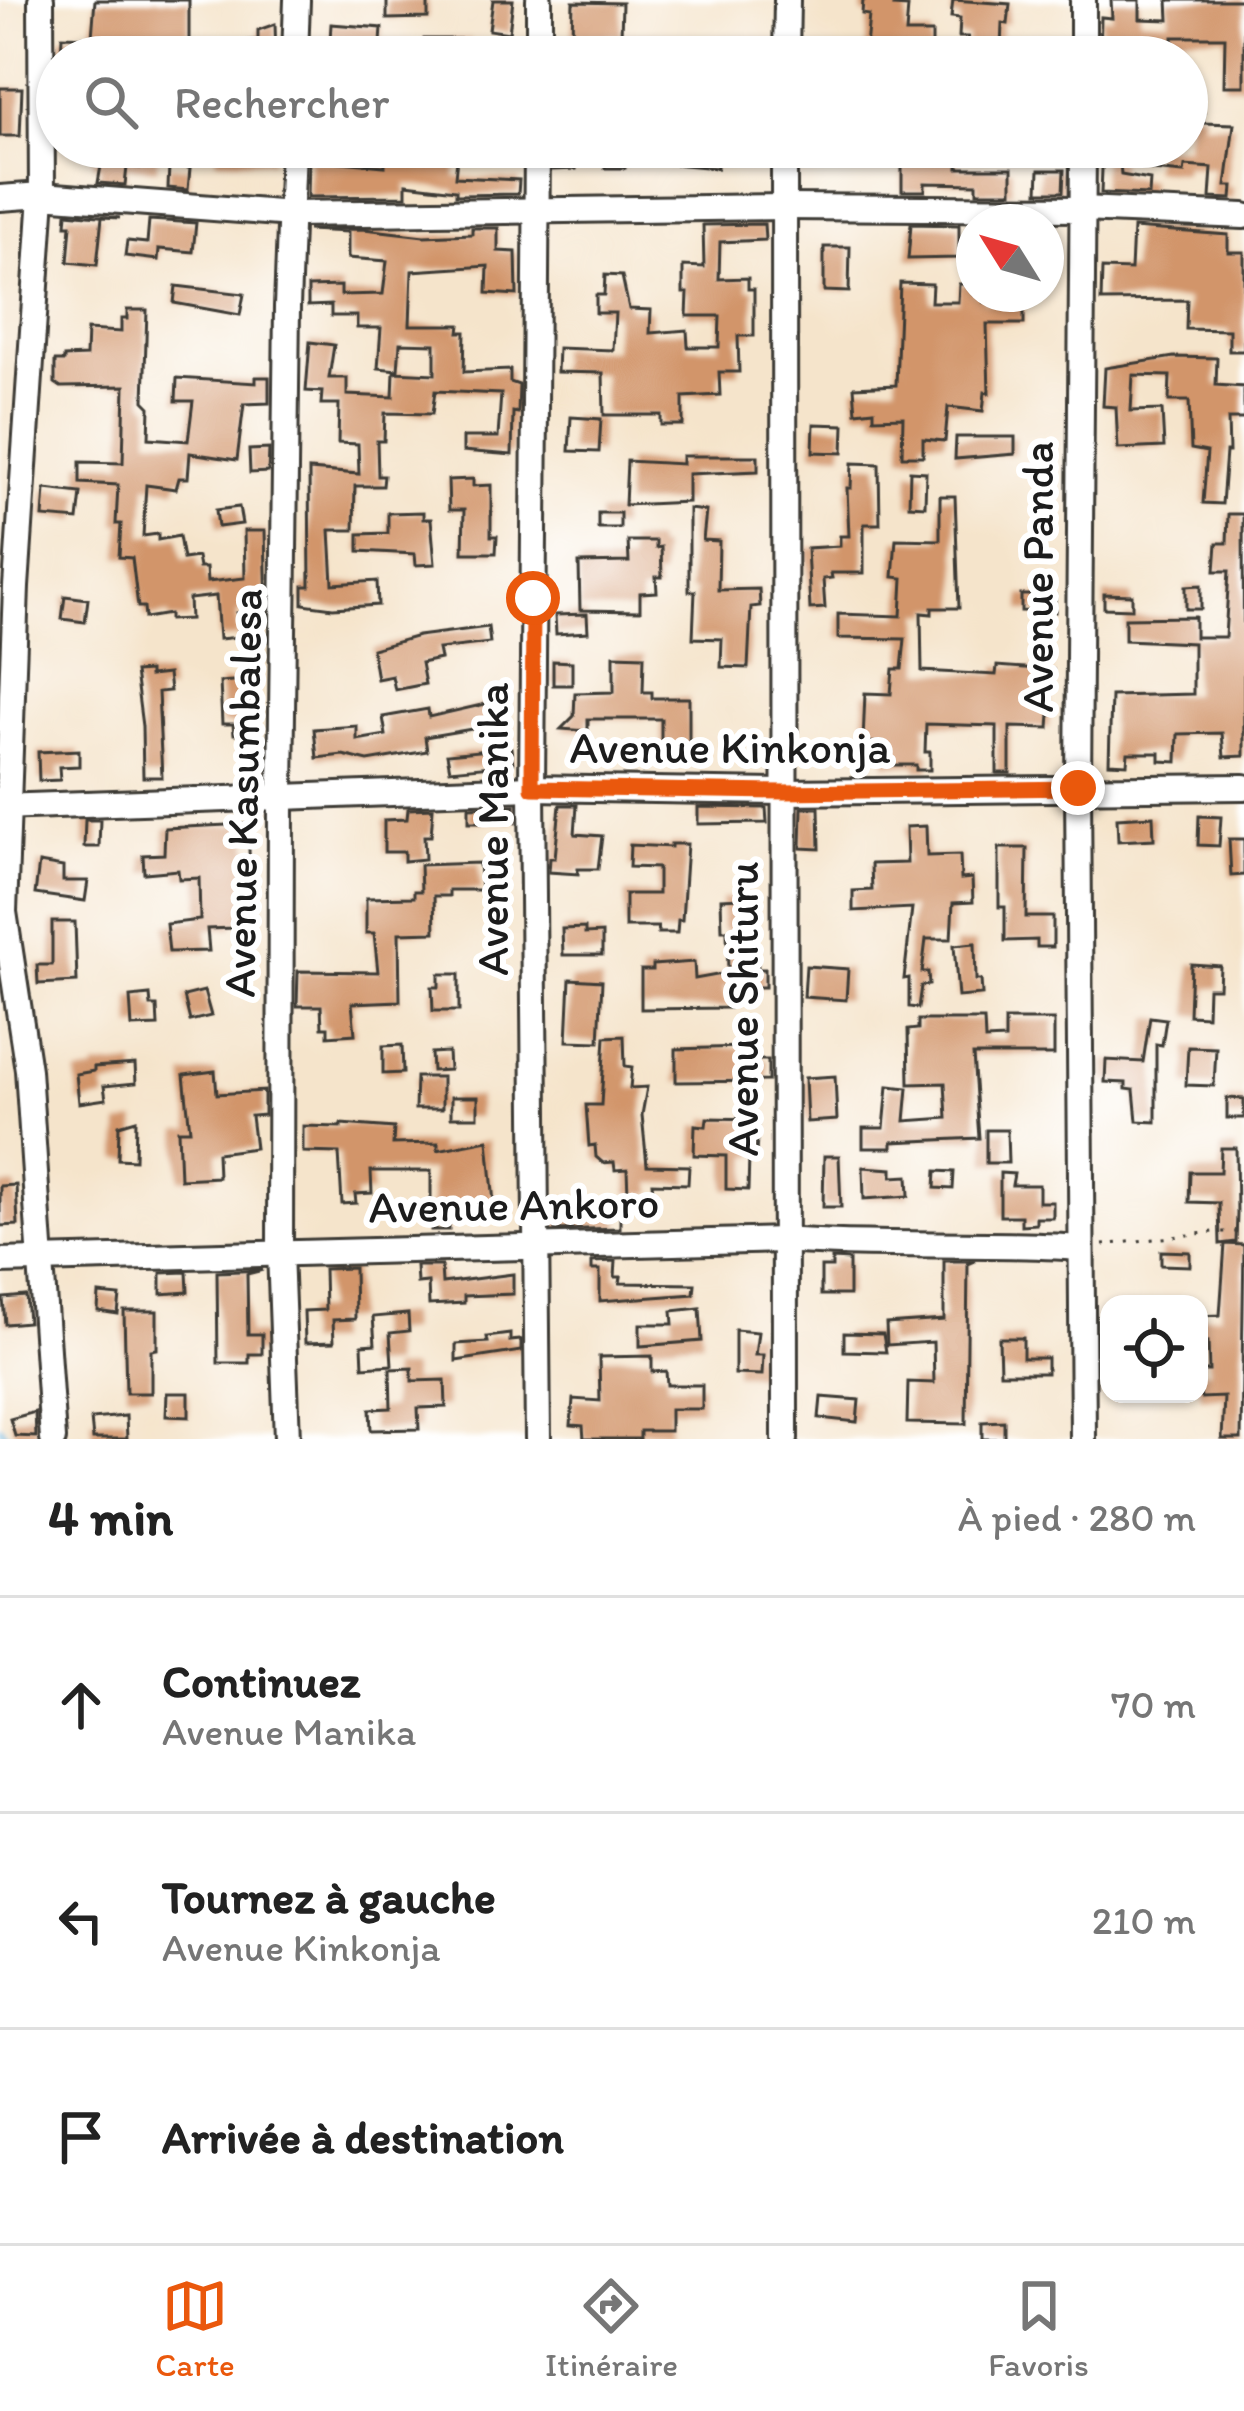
<!DOCTYPE html>
<html lang="fr">
<meta charset="utf-8">
<style>
body{margin:0;font-family:Itim,sans-serif;background:#f2f2f2;color:#222}
.controls{position:absolute;right:36px;bottom:36px;display:grid;overflow:hidden;border-radius:24px;box-shadow:0 3px 9px #0004}
.controls button{width:108px;height:108px;display:grid;place-items:center;padding:0;border:0;border-bottom:3px solid #e0e0e0;background:#fff;color:#222;font:60px sans-serif}
.compass{position:absolute;left:956px;top:204px;width:108px;height:108px;border-radius:50%;background:#fff;box-shadow:0 3px 9px #0004;rotate:307deg}
.stop{position:absolute;width:36px;height:36px;margin:-27px;border:9px solid #ea580c;border-radius:50%;background:#fff}
.stop.end{background:#ea580c;border-color:#fff;box-shadow:0 3px 12px #0008}
.list{margin:0;padding:0;list-style:none}
h2{display:flex;justify-content:space-between;align-items:center;height:156px;margin:0;padding:0 48px;font-size:51px}
h2 small{font-size:39px;font-weight:400;color:#767676}
.list li{display:grid;grid-template-columns:78px 1fr auto;gap:36px;align-items:center;box-sizing:border-box;height:216px;padding:0 48px;border-top:3px solid #e0e0e0}
.list b{display:block;font-size:45px;white-space:nowrap}
.list p{margin:0;font-size:39px;white-space:nowrap;color:#767676}
.list em{font-size:39px;font-style:normal;color:#767676}
.icon{flex:none;width:66px;height:66px;fill:none;stroke:currentColor;stroke-width:2;stroke-linecap:round;stroke-linejoin:round}
.map{position:relative;flex:none;width:1244px;height:1439px;overflow:hidden}
.search{position:absolute;background:#fff;box-shadow:0 3px 9px #0004;left:36px;right:36px;top:36px;height:132px;display:flex;align-items:center;gap:30px;box-sizing:border-box;padding:0 42px;border-radius:66px;color:#767676;font-size:45px}
.sheet{height:804px;background:#fff}
nav{display:flex;justify-content:space-around;align-items:center;box-sizing:border-box;height:168px;border-top:3px solid #e0e0e0;background:#fff;font-size:33px;color:#767676}
nav a{display:grid;justify-items:center;gap:6px}
nav .on{color:#ea580c}
.map>svg:first-child{display:block}
.lines{fill:none;stroke-linecap:round;stroke-linejoin:round}
.stream{stroke:#69bbe5;stroke-width:4.5}
.building{fill:#d2956a}
.minor-casing{stroke:#3d3a36;stroke-width:30}
.path{stroke:#3d3a36;stroke-width:3;stroke-dasharray:3 9;stroke-linecap:butt}
.minor{stroke:#fff;stroke-width:24}
.route{stroke:#ea580c;stroke-width:15}
.labels{text-anchor:middle;dominant-baseline:central;stroke-width:12;stroke-linejoin:round;paint-order:stroke}
.street-label{font-size:45px;fill:#1c1c1c;stroke:#fff}
</style>
<div class="map">
<svg width="1244" height="1439" viewBox="0 0 1244 1439">
<rect width="100%" height="100%" fill="#fff"/>
<filter id="ink" filterUnits="userSpaceOnUse"><feTurbulence type="fractalNoise" baseFrequency=".00833" numOctaves="2"/><feDisplacementMap in="SourceGraphic" scale="24" xChannelSelector="R" yChannelSelector="G"/><feConvolveMatrix kernelMatrix="1 2 1 2 8 2 1 2 1" color-interpolation-filters="sRGB"/></filter>
<filter id="wash" filterUnits="userSpaceOnUse"><feTurbulence type="fractalNoise" baseFrequency=".004" numOctaves="4" result="noise"/><feDisplacementMap in="SourceGraphic" scale="48" xChannelSelector="R" yChannelSelector="G"/><feGaussianBlur stdDeviation="2.7" result="paint"/><feColorMatrix in="noise" values="0 0 0 0 0 0 0 0 0 0 0 0 0 0 0 0 0 1.4 0 .05"/><feComposite in="paint" operator="in"/></filter>
<g filter="url(#wash)">
<rect width="100%" height="100%" fill="#f5e4cb"/>
<g class="lines">
<polyline class="stream" points="0,1427 9,1439"/>
</g>
<g id="blocks">
<g class="building">
<polygon points="95,0 189,0 189,42 160,42 160,48 127,48 126,57 61,57 62,36 92,37"/>
<polygon points="387,0 428,0 428,18 387,19"/>
<polygon points="493,0 513,0 509,33 489,30"/>
<polygon points="863,0 895,0 894,6 908,7 906,33 932,33 932,57 865,57 869,15 862,14"/>
<polygon points="953,0 1010,4 1008,24 1002,23 1001,49 967,45 968,37 959,37 960,18 951,17"/>
<polygon points="1111,0 1140,0 1140,19 1169,20 1168,0 1244,0 1244,86 1224,86 1225,37 1173,37 1173,47 1118,43 1117,57 1100,57 1101,17 1112,18"/>
<polygon points="573,2 622,3 621,36 572,36"/>
<polygon points="275,24 276,57 211,57 211,42 258,40 258,30"/>
<polygon points="331,24 382,28 380,57 329,57"/>
<polygon points="424,39 471,39 471,57 423,57"/>
<polygon points="0,88 22,88 20,136 0,136"/>
<polygon points="1187,111 1204,113 1203,123 1234,124 1226,186 1233,186 1232,199 1210,198 1212,168 1185,166 1184,173 1152,170 1155,147 1187,147"/>
<polygon points="95,147 159,147 157,169 127,167 125,185 98,183 101,166 93,165"/>
<polygon points="217,147 272,147 272,161 216,160"/>
<polygon points="385,147 458,150 455,177 519,180 518,194 456,195 456,190 406,184 406,196 308,197 309,159 385,166"/>
<polygon points="553,147 576,147 576,169 553,170"/>
<polygon points="607,147 626,147 625,168 605,168"/>
<polygon points="651,147 717,147 717,168 651,162"/>
<polygon points="823,147 858,147 857,167 822,166"/>
<polygon points="902,147 954,147 959,150 958,168 1012,168 1012,192 977,192 977,184 925,183 925,191 902,191"/>
<polygon points="1103,147 1119,147 1121,175 1150,180 1149,195 1101,193"/>
<polygon points="169,166 190,168 188,190 168,188"/>
<polygon points="1039,170 1064,170 1063,192 1038,192"/>
<polygon points="67,213 120,218 102,217 97,265 68,262 71,225 66,225"/>
<polygon points="149,220 196,223 193,252 159,249 158,260 125,256 127,241 147,243"/>
<polygon points="764,224 765,240 720,242 719,279 748,278 748,289 754,289 754,336 738,336 739,372 719,372 720,395 683,397 683,425 661,425 661,415 604,415 603,373 557,372 558,348 613,350 615,313 596,313 596,295 604,295 605,275 622,276 629,309 651,310 650,333 687,330 688,347 719,347 720,316 687,316 688,293 683,293 683,266 704,267 703,225"/>
<polygon points="911,224 959,225 959,258 908,259"/>
<polygon points="472,228 498,228 498,251 516,252 517,295 487,293 488,266 412,271 410,325 460,325 459,332 465,332 464,372 510,370 510,382 519,385 518,413 513,412 512,455 463,451 463,437 498,437 501,394 435,391 432,414 385,413 384,441 377,441 378,476 384,476 383,486 355,486 354,530 330,530 333,584 377,581 378,605 333,608 303,604 303,586 310,586 309,470 359,474 358,444 338,443 339,404 321,404 322,392 306,391 310,342 334,345 329,378 347,378 347,395 393,397 394,372 435,374 435,344 400,343 398,370 378,368 381,328 357,328 357,316 331,316 331,305 308,306 308,287 341,286 341,295 383,294 387,261 348,258 348,232 307,230 364,229 424,236 472,234"/>
<polygon points="1133,228 1228,235 1228,252 1244,252 1244,351 1229,351 1229,330 1186,329 1187,300 1101,301 1102,269 1131,270"/>
<polygon points="824,247 850,247 849,292 824,291"/>
<polygon points="900,283 932,284 931,302 958,302 959,284 974,284 974,294 984,294 984,302 1024,302 1024,324 987,324 989,393 985,392 983,411 948,407 945,441 923,439 923,456 902,456 903,417 874,418 874,410 856,412 854,387 896,385"/>
<polygon points="176,286 244,294 240,315 174,303"/>
<polygon points="127,310 147,310 144,401 150,407 149,438 188,441 193,401 176,401 177,378 256,383 256,377 269,377 269,403 244,404 237,460 190,453 188,478 179,478 176,489 146,485 143,536 158,534 158,540 179,536 183,559 197,557 199,568 206,568 207,582 245,578 244,531 265,531 267,613 237,613 239,637 219,639 216,596 189,599 190,619 169,620 169,614 145,618 144,607 138,607 132,558 119,557 121,524 116,524 118,485 80,483 80,462 123,463 125,386 61,387 55,383 55,361 64,361 64,357 86,356 87,330 121,332 121,319 127,319"/>
<polygon points="1174,357 1217,358 1216,385 1244,387 1244,419 1228,419 1229,452 1226,452 1222,504 1203,503 1207,452 1191,449 1189,401 1169,401 1170,376 1133,375 1131,411 1162,410 1164,447 1118,449 1116,407 1103,406 1105,368"/>
<polygon points="571,417 601,419 599,452 569,451"/>
<polygon points="814,424 844,425 843,453 813,452"/>
<polygon points="956,437 1015,437 1015,454 955,459"/>
<polygon points="269,449 268,472 250,473 249,450"/>
<polygon points="682,456 758,456 758,471 688,474 688,502 625,505 627,461 682,464"/>
<polygon points="852,463 879,464 880,524 864,524 864,573 831,573 832,578 823,579 825,608 810,609 807,548 840,546 840,536 849,536 847,488 851,488"/>
<polygon points="910,471 926,472 925,506 909,505"/>
<polygon points="473,479 473,486 491,485 491,536 497,536 496,553 463,553 464,510 449,510 448,480"/>
<polygon points="45,489 81,493 78,520 43,517"/>
<polygon points="940,496 955,496 959,608 932,608 932,614 921,613 922,671 996,675 997,666 1053,670 1049,728 1010,727 1010,773 997,773 997,726 926,724 925,752 930,752 930,770 916,770 916,765 885,765 885,743 863,742 865,693 891,694 893,669 902,669 905,639 838,638 838,614 901,616 903,578 893,577 896,539 940,540"/>
<polygon points="239,507 242,524 218,527 216,510"/>
<polygon points="689,509 706,511 703,540 719,541 718,590 759,589 760,606 751,607 748,668 721,667 722,639 693,638 695,591 689,591"/>
<polygon points="423,512 423,519 431,519 435,564 416,565 415,554 359,551 359,534 388,533 388,513"/>
<rect x="598" y="513" width="22" height="15"/>
<polygon points="1228,514 1243,514 1244,756 1224,757 1222,733 1178,734 1177,762 1160,761 1160,753 1128,753 1127,764 1109,763 1111,696 1193,694 1193,643 1125,640 1125,618 1195,617 1195,637 1225,637 1229,571 1215,571 1217,543 1227,543"/>
<polygon points="628,541 656,541 656,548 661,547 662,577 656,577 657,592 640,593 640,611 580,610 579,563 629,562"/>
<polygon points="1201,585 1201,609 1186,609 1186,586"/>
<polygon points="1104,594 1132,595 1132,609 1104,608"/>
<polygon points="1021,595 1055,595 1055,612 1021,611"/>
<polygon points="65,596 88,599 85,622 62,619"/>
<polygon points="587,614 588,632 556,634 555,615"/>
<polygon points="488,627 490,643 438,649 440,659 421,663 425,684 395,690 392,676 377,679 372,649 418,636"/>
<polygon points="614,655 644,656 643,692 652,692 652,698 689,698 689,760 661,760 661,719 588,719 588,731 561,729 574,716 575,693 614,692"/>
<polygon points="553,661 572,662 572,685 553,685"/>
<polygon points="149,671 149,676 168,674 170,691 158,692 162,777 143,777 142,726 135,672"/>
<polygon points="246,680 251,733 234,734 233,724 222,724 220,682"/>
<polygon points="503,700 507,723 425,737 427,751 368,761 343,755 317,758 314,729 357,726 357,740 386,735 383,717 428,709 429,717"/>
<polygon points="511,748 513,764 450,770 447,754"/>
<polygon points="79,750 79,766 59,767 60,780 39,781 38,752"/>
<polygon points="515,805 515,822 469,822 469,807"/>
<polygon points="560,805 577,805 575,834 602,836 598,869 578,869 578,874 549,872 550,858 555,858"/>
<polygon points="698,807 766,808 767,823 698,824"/>
<polygon points="433,808 431,836 424,836 425,859 404,861 404,852 384,852 384,820 407,819 408,809"/>
<polygon points="802,808 819,808 820,849 801,848"/>
<polygon points="1153,816 1154,839 1118,841 1117,818"/>
<polygon points="1199,816 1221,817 1219,846 1198,845"/>
<polygon points="85,820 100,820 99,847 84,847"/>
<polygon points="248,824 250,875 245,876 246,922 233,923 234,928 207,929 209,951 169,952 166,924 200,920 199,878 179,879 178,870 144,873 143,855 164,854 165,828"/>
<polygon points="926,826 927,856 960,855 961,879 972,878 973,902 953,903 951,939 926,939 922,972 928,972 929,985 921,986 918,1008 909,1007 909,978 904,979 912,908 853,911 853,891 872,890 871,864 907,863 906,827"/>
<polygon points="1229,839 1244,839 1244,875 1231,876"/>
<polygon points="671,844 687,844 682,920 678,920 677,933 658,933 658,927 625,927 625,894 658,894 658,868 629,867 630,845 671,847"/>
<polygon points="999,848 1027,848 1026,917 1053,917 1053,947 1037,947 1037,940 1005,941 1005,907 999,907"/>
<polygon points="39,863 63,867 63,881 88,881 85,901 35,894"/>
<polygon points="479,863 481,890 449,890 449,896 434,896 435,932 399,933 400,1001 352,1003 355,1034 328,1036 328,1027 322,1027 321,1006 297,1006 298,971 378,972 374,933 366,933 366,898 414,897 414,891 421,891 420,865"/>
<polygon points="742,898 743,949 757,949 758,969 765,969 765,987 723,987 729,1008 641,1009 641,970 653,970 653,965 694,962 695,979 728,973 727,930 722,930 721,899"/>
<polygon points="52,922 75,922 77,982 38,984 37,965 52,965"/>
<polygon points="585,928 585,934 602,933 602,955 563,955 562,929"/>
<polygon points="975,943 976,980 981,980 982,995 958,997 954,945"/>
<polygon points="1191,964 1220,966 1219,988 1208,988 1207,1016 1189,1015"/>
<polygon points="806,966 848,969 846,1000 804,997"/>
<polygon points="439,974 459,974 459,1011 433,1011 432,987 439,987"/>
<polygon points="570,979 602,981 599,1042 567,1041"/>
<polygon points="204,991 211,1016 190,1021 184,996"/>
<polygon points="150,995 151,1006 157,1006 158,1026 132,1027 130,997"/>
<polygon points="1150,1017 1166,1019 1162,1045 1156,1044 1156,1122 1137,1121 1134,1090 1126,1089 1126,1083 1105,1082 1106,1060 1143,1062"/>
<polygon points="918,1020 984,1020 985,1040 1005,1039 1005,1020 1054,1020 1054,1055 973,1055 979,1138 892,1142 892,1148 863,1148 863,1128 884,1128 888,1086 908,1088 905,1121 947,1118 945,1083 909,1084 908,1030 918,1029"/>
<polygon points="624,1036 625,1066 632,1067 630,1088 647,1087 642,1115 647,1165 689,1166 688,1184 652,1183 653,1193 628,1194 627,1169 615,1170 614,1162 603,1163 596,1157 595,1145 589,1146 586,1105 601,1105 605,1037"/>
<polygon points="402,1045 403,1073 383,1074 383,1046"/>
<polygon points="742,1047 743,1060 768,1060 768,1081 676,1082 676,1049"/>
<polygon points="1188,1047 1216,1048 1214,1086 1186,1085"/>
<polygon points="448,1052 449,1070 432,1071 431,1053"/>
<polygon points="135,1064 136,1083 104,1086 106,1099 79,1103 76,1074 94,1071 94,1067"/>
<polygon points="215,1071 217,1094 264,1091 264,1115 251,1116 255,1148 217,1153 218,1177 180,1179 178,1130 190,1130 184,1075"/>
<polygon points="835,1076 837,1120 807,1122 805,1078"/>
<polygon points="416,1077 442,1077 442,1109 415,1109"/>
<rect x="451" y="1097" width="27" height="20"/>
<polygon points="1227,1098 1244,1099 1244,1118 1227,1118"/>
<polygon points="707,1118 758,1119 756,1156 749,1156 748,1190 726,1189 726,1156 694,1155 695,1125 706,1126"/>
<polygon points="136,1120 135,1160 118,1159 119,1125"/>
<polygon points="341,1124 394,1128 393,1144 438,1143 438,1150 488,1140 494,1203 449,1205 449,1230 431,1230 431,1171 371,1171 372,1193 355,1194 356,1203 342,1204 339,1153 303,1152 303,1126 341,1127"/>
<polygon points="986,1130 1007,1130 1008,1163 986,1163"/>
<polygon points="1221,1148 1236,1148 1237,1214 1236,1242 1220,1244 1219,1203 1189,1202 1190,1172 1220,1172"/>
<polygon points="824,1156 839,1156 841,1207 823,1207"/>
<polygon points="863,1167 892,1169 892,1177 908,1176 909,1196 864,1199"/>
<polygon points="936,1171 954,1172 953,1189 935,1188"/>
<polygon points="1000,1173 1014,1174 1012,1185 1039,1185 1039,1202 1053,1202 1053,1218 1036,1218 1036,1224 1021,1225 1021,1216 1000,1216"/>
<polygon points="16,1185 18,1225 0,1226 0,1186"/>
<polygon points="597,1212 620,1212 620,1228 555,1230 555,1217 597,1216"/>
<polygon points="1225,1244 1244,1245 1241,1439 1222,1439 1224,1397 1201,1398 1199,1387 1199,1371 1209,1371 1208,1342 1199,1343 1199,1316 1220,1315"/>
<polygon points="1161,1251 1190,1252 1190,1266 1161,1265"/>
<polygon points="832,1259 849,1260 849,1295 821,1295 821,1267 832,1267"/>
<polygon points="616,1261 615,1277 621,1277 620,1283 695,1284 694,1294 600,1301 600,1270 592,1270 592,1262"/>
<polygon points="944,1261 975,1261 968,1264 966,1424 907,1423 908,1382 934,1383 933,1342 887,1345 886,1324 944,1320"/>
<polygon points="416,1266 441,1266 442,1283 513,1274 513,1294 464,1296 464,1303 429,1305 428,1282 417,1283"/>
<polygon points="354,1268 355,1319 333,1320 334,1342 305,1343 304,1311 325,1310 324,1269"/>
<polygon points="263,1270 247,1274 248,1334 262,1334 262,1354 249,1354 249,1363 218,1363 217,1272"/>
<polygon points="187,1272 188,1292 161,1294 161,1273"/>
<polygon points="99,1294 120,1296 118,1314 98,1311"/>
<polygon points="26,1296 28,1322 5,1324 3,1298"/>
<polygon points="700,1308 702,1341 640,1346 640,1324 673,1324 672,1311"/>
<polygon points="124,1311 157,1311 157,1349 151,1350 151,1393 126,1393"/>
<polygon points="408,1314 409,1331 390,1333 392,1365 363,1367 362,1345 375,1344 373,1317"/>
<polygon points="735,1330 758,1332 755,1355 763,1355 762,1375 735,1374"/>
<polygon points="844,1333 883,1334 886,1352 844,1351"/>
<polygon points="510,1334 510,1341 521,1340 521,1351 456,1361 456,1344 488,1342 487,1337"/>
<polygon points="999,1338 1023,1338 1023,1358 1047,1358 1047,1373 1000,1373"/>
<polygon points="652,1356 652,1372 666,1371 667,1385 702,1385 702,1409 670,1409 670,1431 640,1431 640,1439 584,1439 583,1426 571,1425 573,1399 600,1401 599,1357"/>
<polygon points="412,1368 412,1381 445,1380 446,1407 418,1408 419,1429 371,1430 370,1409 391,1408 390,1369"/>
<polygon points="167,1393 189,1393 189,1417 166,1416"/>
<polygon points="821,1397 859,1400 857,1422 819,1418"/>
<polygon points="35,1412 36,1437 15,1436 10,1419"/>
<polygon points="126,1416 127,1439 93,1439 91,1419"/>
<polygon points="1004,1421 1004,1439 982,1439 982,1422"/>
</g>
</g>
</g>
<g filter="url(#ink)">
<use href="#blocks" fill-opacity="0" stroke="#3d3a36" stroke-width="3"/>
<g class="lines">
<g class="minor-casing">
<g id="minor">
<polyline points="41,0 42,195 16,587 4,912 28,1070 53,1439"/>
<polyline points="539,0 539,57"/>
<polyline points="295,57 297,0"/>
<polyline points="786,57 787,0"/>
<polyline points="1083,57 1083,0"/>
<polyline points="537,147 532,788 538,1439"/>
<polyline points="784,147 785,1439"/>
<polyline points="1083,147 1078,787 1083,1439"/>
<polyline points="0,198 42,195 292,214 783,207 1082,209 1244,216"/>
<polyline points="0,807 532,788 784,792 1244,787"/>
<path d="M0 1261 783 1240C882 1248 981 1241 1081 1248"/>
<polyline points="287,1439 280,1251 281,794 287,307 293,147"/>
</g>
</g>
<polyline class="path" points="1103,1245 1214,1232 1244,1232"/>
<use href="#minor" class="minor"/>
</g>
</g>
<g class="lines" filter="url(#ink)">
<polyline class="route" points="533,598 532,788 784,792 1078,788"/>
</g>
<g class="labels">
<g class="street-label">
<text transform="translate(1037 577) rotate(-90)">Avenue Panda</text>
<text x="730" y="747">Avenue Kinkonja</text>
<text transform="translate(242 793) rotate(-89)">Avenue Kasumbalesa</text>
<text transform="translate(492 829) rotate(-90)">Avenue Manika</text>
<text transform="translate(742 1009) rotate(-90)">Avenue Shituru</text>
<text transform="translate(514 1204) rotate(-1)">Avenue Ankoro</text>
</g>
</g>
</svg>
<div class="controls">
<button><svg class="icon" aria-label="locate" viewBox="0 0 24 24"><circle cx="12" cy="12" r="6"/><path d="M12 2v4M12 18v4M2 12h4M18 12h4"/></svg></button>
</div>
<svg class="compass" viewBox="-18 -18 36 36"><path d="M0-13l5 13h-10z" fill="#e53935"/><path d="M0 13l5-13h-10z" fill="#767676"/></svg>
<div class="stop" style="left:533px;top:598px"></div>
<div class="stop end" style="left:1078px;top:788px"></div>
<div class="search"><svg class="icon" aria-label="search" viewBox="0 0 24 24"><circle cx="10" cy="10" r="6"/><path d="M15 15l6 6"/></svg>Rechercher</div>
</div>
<section class="sheet">
<h2>4 min<small>À pied · 280 m</small></h2>
<ul class="list">
<li><svg class="icon" aria-label="ahead" viewBox="0 0 24 24"><path d="M12 20V5M6 11l6-6 6 6"/></svg><div><b>Continuez</b><p>Avenue Manika</p></div><em>70 m</em></li>
<li><svg class="icon" aria-label="left" viewBox="0 0 24 24"><path d="M17 20v-9H6M10 6l-5 5 5 5"/></svg><div><b>Tournez à gauche</b><p>Avenue Kinkonja</p></div><em>210 m</em></li>
<li><svg class="icon" aria-label="arrive" viewBox="0 0 24 24"><path d="M6 21V4h12l-3 4 3 4H6"/></svg><div><b>Arrivée à destination</b></div></li>
</ul>
</section>
<nav>
<a class="on"><svg class="icon" aria-label="map" viewBox="0 0 24 24"><path d="M3 6l6-2 6 2 6-2v14l-6 2-6-2-6 2zM9 4v14M15 6v14"/></svg>Carte</a>
<a><svg class="icon" aria-label="directions" viewBox="0 0 24 24"><path d="M12 3l9 9-9 9-9-9zM9 14v-3h6M13 9l2 2-2 2"/></svg>Itinéraire</a>
<a><svg class="icon" aria-label="saved" viewBox="0 0 24 24"><path d="M7 4h10v16l-5-4-5 4z"/></svg>Favoris</a>
</nav>
